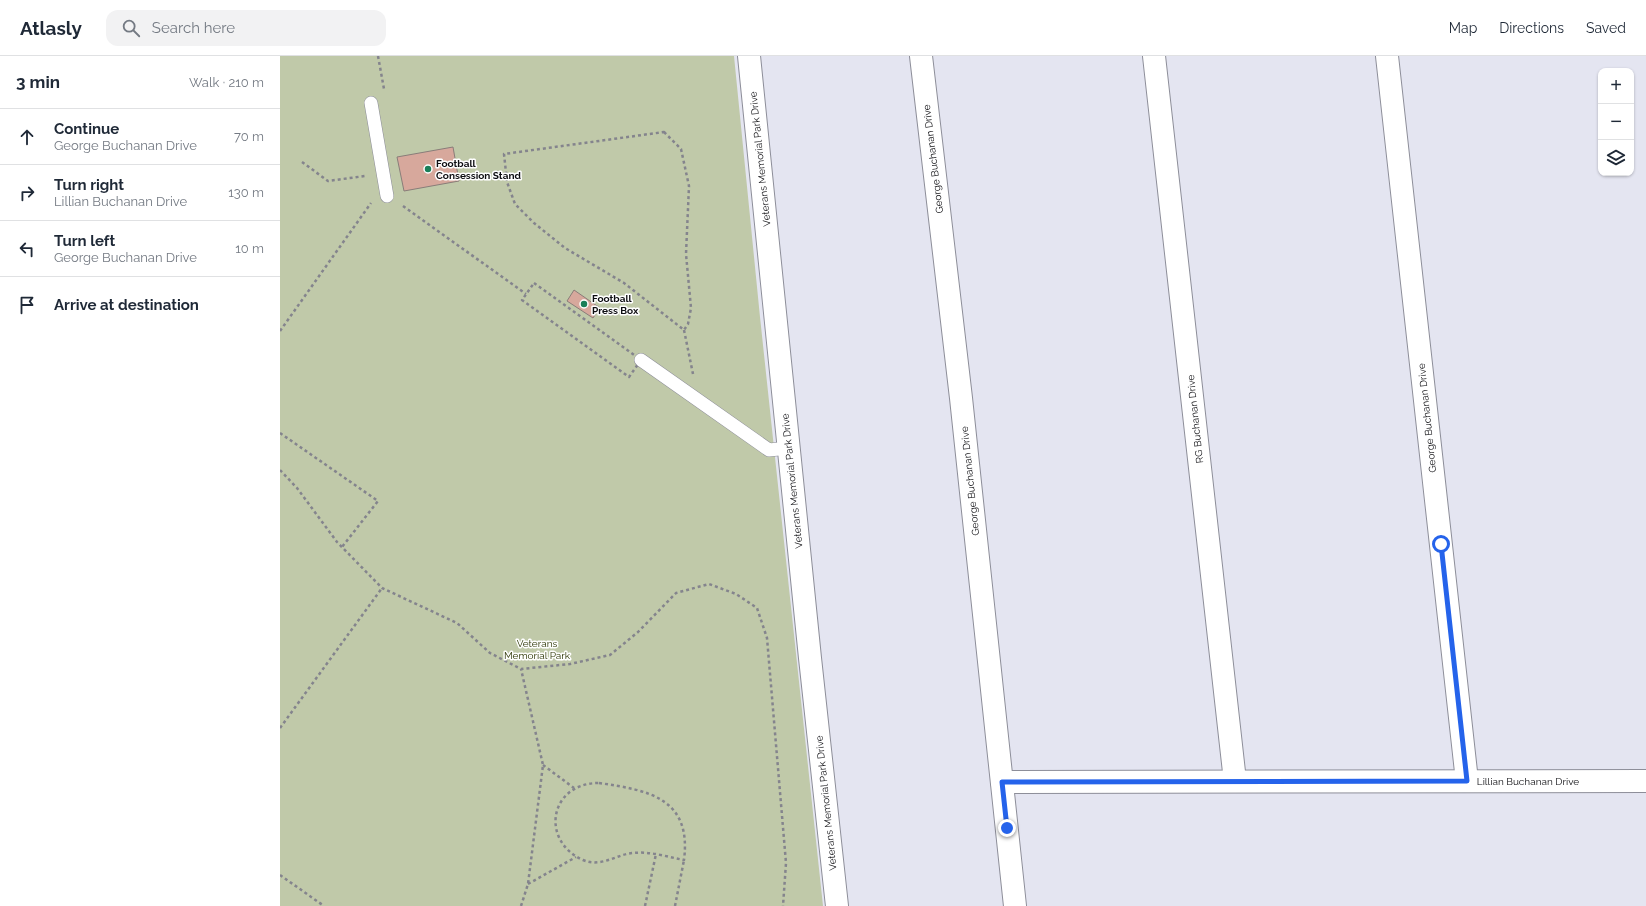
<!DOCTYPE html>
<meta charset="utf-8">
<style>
body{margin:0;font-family:Raleway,sans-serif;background:#f2f2f3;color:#1f2937}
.controls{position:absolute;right:12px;top:12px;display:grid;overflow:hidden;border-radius:8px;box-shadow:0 1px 3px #0004}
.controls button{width:36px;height:36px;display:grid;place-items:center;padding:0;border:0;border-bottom:1px solid #e0e1e3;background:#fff;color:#1f2937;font:20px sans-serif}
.stop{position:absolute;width:12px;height:12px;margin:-9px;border:3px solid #2563eb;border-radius:50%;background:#fff}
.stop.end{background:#2563eb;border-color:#fff;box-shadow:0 1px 4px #0008}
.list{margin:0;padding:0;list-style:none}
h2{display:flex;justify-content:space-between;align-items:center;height:52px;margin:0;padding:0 16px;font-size:17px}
h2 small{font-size:13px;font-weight:400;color:#747a83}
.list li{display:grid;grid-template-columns:26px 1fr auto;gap:12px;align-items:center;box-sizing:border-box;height:56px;padding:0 16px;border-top:1px solid #e0e1e3}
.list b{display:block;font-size:15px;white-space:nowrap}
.list p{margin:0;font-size:13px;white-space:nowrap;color:#747a83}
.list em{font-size:13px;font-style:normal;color:#747a83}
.icon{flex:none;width:22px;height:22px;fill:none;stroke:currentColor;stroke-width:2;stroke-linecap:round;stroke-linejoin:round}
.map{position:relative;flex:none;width:1366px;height:850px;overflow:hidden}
header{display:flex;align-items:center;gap:24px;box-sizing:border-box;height:56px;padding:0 20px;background:#fff;border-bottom:1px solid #e0e1e3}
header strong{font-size:19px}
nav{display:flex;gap:22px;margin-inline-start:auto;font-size:14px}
.search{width:280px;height:36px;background:#f2f2f3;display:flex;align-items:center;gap:10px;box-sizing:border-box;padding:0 14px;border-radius:12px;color:#747a83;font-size:15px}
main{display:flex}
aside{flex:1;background:#fff}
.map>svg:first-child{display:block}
.green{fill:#c0c9a9}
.building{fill:#d7a89c;stroke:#897d79}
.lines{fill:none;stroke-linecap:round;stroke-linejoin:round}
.service-casing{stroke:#8d8e99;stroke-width:14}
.minor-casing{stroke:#8d8e99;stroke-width:24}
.path{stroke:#84848d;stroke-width:2.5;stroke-dasharray:3 3;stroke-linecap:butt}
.service{stroke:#fff;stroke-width:13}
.minor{stroke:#fff;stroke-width:22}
.route{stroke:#2563eb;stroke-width:5}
.poi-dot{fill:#1a7f59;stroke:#fff;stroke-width:1.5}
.labels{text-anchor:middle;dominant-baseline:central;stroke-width:3;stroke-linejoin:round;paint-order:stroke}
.street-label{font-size:10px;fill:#0e0e12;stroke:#fff}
.poi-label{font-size:10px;font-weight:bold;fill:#0e0e12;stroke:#fff;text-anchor:start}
.park-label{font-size:10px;fill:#2b3402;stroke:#fff}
</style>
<header>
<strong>Atlasly</strong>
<div class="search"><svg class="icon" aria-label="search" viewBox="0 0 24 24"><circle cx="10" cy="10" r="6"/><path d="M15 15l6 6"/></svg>Search here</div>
<nav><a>Map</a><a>Directions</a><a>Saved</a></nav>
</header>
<main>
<aside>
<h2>3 min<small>Walk · 210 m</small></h2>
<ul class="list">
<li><svg class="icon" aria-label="ahead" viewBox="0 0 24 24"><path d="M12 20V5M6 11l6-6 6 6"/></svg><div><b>Continue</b><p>George Buchanan Drive</p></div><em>70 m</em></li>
<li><svg class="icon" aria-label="right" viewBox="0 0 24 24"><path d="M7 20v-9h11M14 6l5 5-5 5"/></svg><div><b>Turn right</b><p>Lillian Buchanan Drive</p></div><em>130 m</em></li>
<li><svg class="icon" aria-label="left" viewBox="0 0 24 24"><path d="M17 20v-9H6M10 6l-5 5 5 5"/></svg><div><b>Turn left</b><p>George Buchanan Drive</p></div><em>10 m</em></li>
<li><svg class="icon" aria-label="arrive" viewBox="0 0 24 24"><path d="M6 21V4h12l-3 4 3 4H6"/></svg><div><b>Arrive at destination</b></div></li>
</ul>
</aside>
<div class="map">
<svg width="1366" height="850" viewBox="0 0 1366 850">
<rect width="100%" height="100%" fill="#e4e5f1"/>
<polygon class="green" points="0,0 454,0 480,261 543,850 0,850"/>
<g class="building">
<polygon points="173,91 179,125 124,135 117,101"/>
<polygon points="294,234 320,252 313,262 287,245"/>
</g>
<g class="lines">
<g class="service-casing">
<g id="service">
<polyline points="91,47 107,140"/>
<polyline points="361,304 489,394 509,392"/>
</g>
</g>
<g class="minor-casing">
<g id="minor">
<polyline points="469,0 530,602 557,850"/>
<polyline points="641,0 681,342 735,850"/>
<polyline points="874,0 955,725"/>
<polyline points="1107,0 1187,725"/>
<polyline points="722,726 1366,725"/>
</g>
</g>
<g class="path">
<polyline points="98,0 104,33"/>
<polygon points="384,76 401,93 409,130 406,198 411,252 408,268 404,274 344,227 285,192 254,167 235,148 227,126 224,98"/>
<polyline points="22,106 48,125 85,120"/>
<polyline points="123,150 246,238"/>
<polygon points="254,227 361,304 349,321 242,244"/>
<polyline points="404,274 413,318"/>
<polyline points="0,275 91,147"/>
<polyline points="0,377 98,445 62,491"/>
<polyline points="0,414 17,432 57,486 102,532 177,567 210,597 241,613 290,608 330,599 358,576 396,537 429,528 456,538 477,552 487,582 506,807 503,850"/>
<polyline points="0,672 102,532"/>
<polyline points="263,709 294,732"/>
<path d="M319 727C368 734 412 742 404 804 388 801 370 795 353 797 337 798 321 812 303 804 260 785 269 727 319 727Z"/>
<polyline points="0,819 44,850"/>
<polyline points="248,828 296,801"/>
<polyline points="241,850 248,828 263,709 241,613"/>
<polyline points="365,850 376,798"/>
<polyline points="395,850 404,804"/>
</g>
<use href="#service" class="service"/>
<use href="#minor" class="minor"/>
</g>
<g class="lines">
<polyline class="route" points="727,772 722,726 1187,725 1161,488"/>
</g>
<g class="poi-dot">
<circle cx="148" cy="113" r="4"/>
<circle cx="304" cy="248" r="4"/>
</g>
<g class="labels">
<g class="street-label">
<text transform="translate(480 103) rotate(-96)">Veterans Memorial Park Drive</text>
<text transform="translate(653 103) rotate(-97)">George Buchanan Drive</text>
<text transform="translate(1147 362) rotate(-96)">George Buchanan Drive</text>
<text transform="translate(915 363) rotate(-96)">RG Buchanan Drive</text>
<text transform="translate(512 425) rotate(-96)">Veterans Memorial Park Drive</text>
<text transform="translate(690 425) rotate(-96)">George Buchanan Drive</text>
<text x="1248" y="725">Lillian Buchanan Drive</text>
<text transform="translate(546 747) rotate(-96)">Veterans Memorial Park Drive</text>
</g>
<g class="poi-label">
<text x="156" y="107">Football<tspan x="156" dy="12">Consession Stand</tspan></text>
<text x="312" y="242">Football<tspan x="312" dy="12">Press Box</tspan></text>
</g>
<g class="park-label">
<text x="257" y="587">Veterans<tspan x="257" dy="12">Memorial Park</tspan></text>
</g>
</g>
</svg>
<div class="controls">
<button>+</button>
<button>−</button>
<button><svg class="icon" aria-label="layers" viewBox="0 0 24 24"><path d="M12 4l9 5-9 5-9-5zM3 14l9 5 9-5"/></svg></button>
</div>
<div class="stop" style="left:1161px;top:488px"></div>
<div class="stop end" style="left:727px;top:772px"></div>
</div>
</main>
